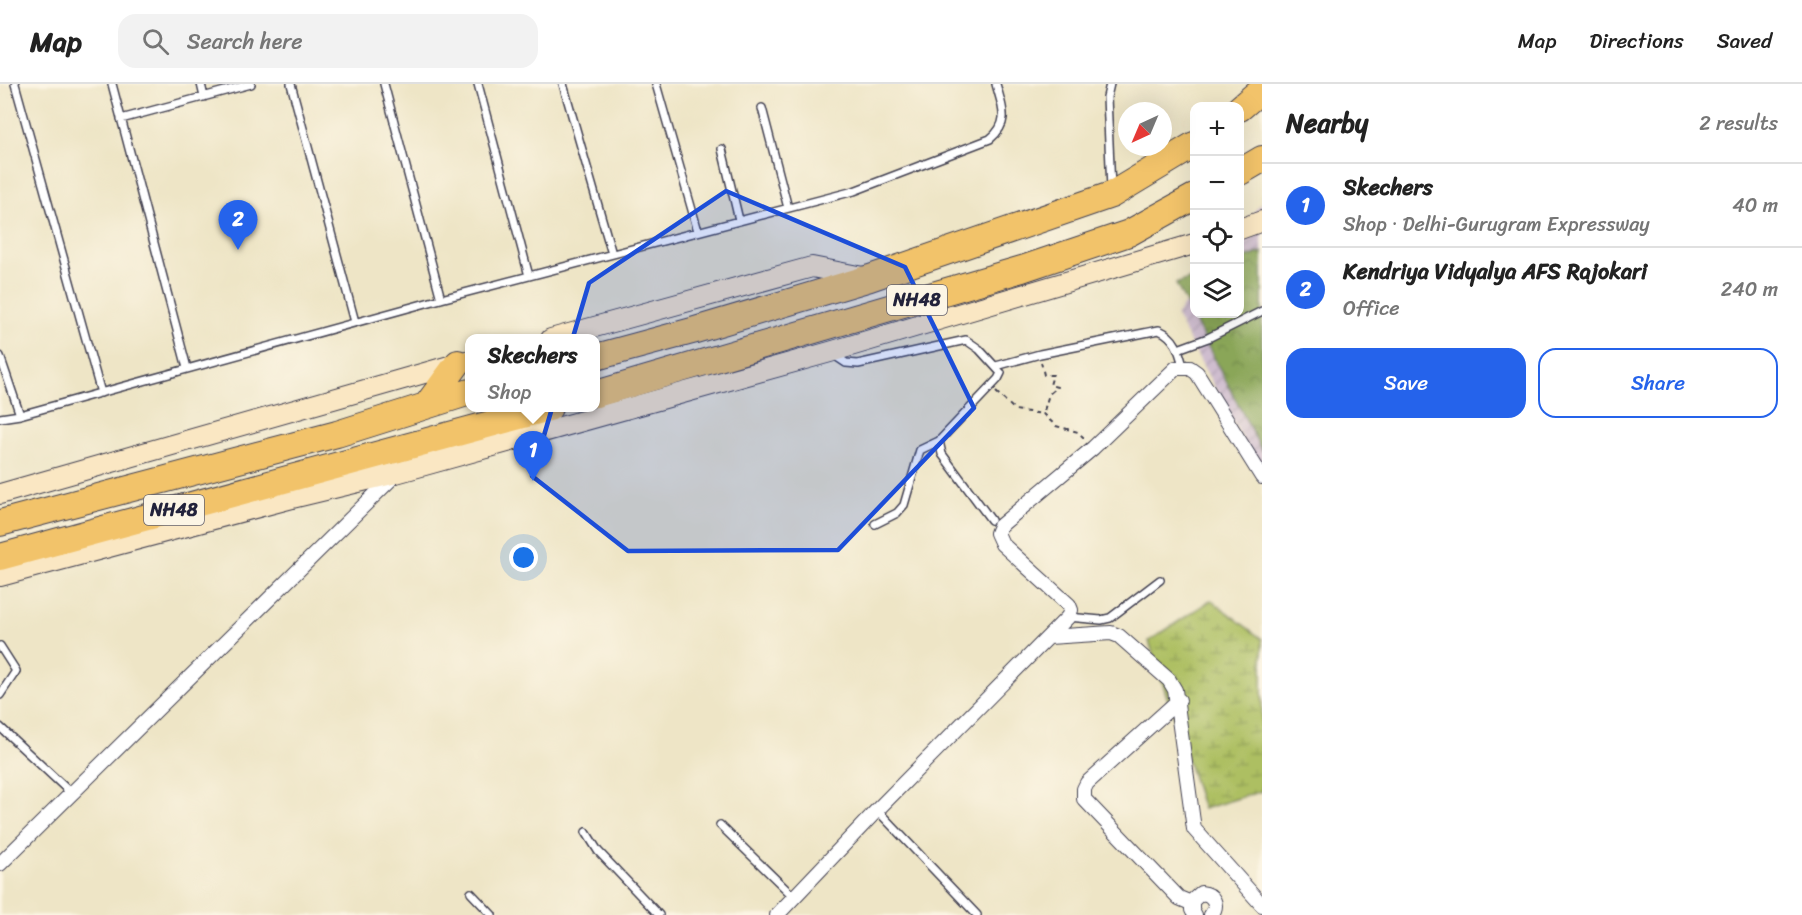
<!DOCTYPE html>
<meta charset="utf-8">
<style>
:root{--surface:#fff;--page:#f2f2f2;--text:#222;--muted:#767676;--line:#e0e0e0;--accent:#2563eb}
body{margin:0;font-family:Sriracha,sans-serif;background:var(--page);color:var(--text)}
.controls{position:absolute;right:18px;top:18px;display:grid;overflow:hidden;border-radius:12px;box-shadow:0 6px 24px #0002}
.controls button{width:54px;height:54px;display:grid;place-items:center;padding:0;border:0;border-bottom:2px solid var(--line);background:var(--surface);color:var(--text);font:30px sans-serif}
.compass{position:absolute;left:1118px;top:18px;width:54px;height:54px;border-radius:50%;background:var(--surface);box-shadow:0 6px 24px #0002;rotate:224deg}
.you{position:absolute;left:524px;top:474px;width:21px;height:21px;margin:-15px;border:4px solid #fff;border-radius:50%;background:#1a73e8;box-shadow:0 0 0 9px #1a73e833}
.badge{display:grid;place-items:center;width:39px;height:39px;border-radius:50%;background:var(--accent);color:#fff;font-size:20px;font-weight:700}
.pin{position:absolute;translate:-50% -50px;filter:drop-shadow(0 2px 3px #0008)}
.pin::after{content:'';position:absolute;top:32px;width:21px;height:18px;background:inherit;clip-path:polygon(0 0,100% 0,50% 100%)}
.popup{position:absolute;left:465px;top:250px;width:135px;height:78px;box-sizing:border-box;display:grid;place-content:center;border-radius:12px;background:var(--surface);filter:drop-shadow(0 2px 4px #0005);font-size:20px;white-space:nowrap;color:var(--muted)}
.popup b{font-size:22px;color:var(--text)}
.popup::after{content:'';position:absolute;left:50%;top:100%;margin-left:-12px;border:12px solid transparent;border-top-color:var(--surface)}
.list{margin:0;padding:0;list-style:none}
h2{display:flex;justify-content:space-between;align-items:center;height:78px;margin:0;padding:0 24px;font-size:26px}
h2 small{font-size:20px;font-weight:400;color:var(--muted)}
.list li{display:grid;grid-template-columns:39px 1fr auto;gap:18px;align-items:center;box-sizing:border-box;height:84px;padding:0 24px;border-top:2px solid var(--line)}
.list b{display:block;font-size:22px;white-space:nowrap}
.list p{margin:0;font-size:20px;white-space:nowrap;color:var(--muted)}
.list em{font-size:20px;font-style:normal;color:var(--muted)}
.actions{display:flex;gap:12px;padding:18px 24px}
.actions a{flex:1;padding:14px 0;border:2px solid var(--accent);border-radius:18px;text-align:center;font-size:21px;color:var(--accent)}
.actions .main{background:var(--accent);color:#fff}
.icon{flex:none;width:33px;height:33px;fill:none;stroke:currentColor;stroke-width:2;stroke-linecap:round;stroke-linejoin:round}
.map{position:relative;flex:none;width:1262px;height:831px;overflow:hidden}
header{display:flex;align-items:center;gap:36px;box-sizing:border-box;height:84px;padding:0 30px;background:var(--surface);border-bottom:2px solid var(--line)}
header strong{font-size:28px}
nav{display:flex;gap:33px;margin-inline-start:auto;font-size:21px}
.search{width:420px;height:54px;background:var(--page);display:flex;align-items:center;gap:15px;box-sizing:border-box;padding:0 21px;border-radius:18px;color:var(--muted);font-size:22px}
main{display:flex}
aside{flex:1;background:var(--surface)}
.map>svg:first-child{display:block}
</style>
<header>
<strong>Map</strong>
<div class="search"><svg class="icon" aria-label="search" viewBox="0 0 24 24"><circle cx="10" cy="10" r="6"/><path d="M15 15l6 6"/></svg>Search here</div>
<nav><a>Map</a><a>Directions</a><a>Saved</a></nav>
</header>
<main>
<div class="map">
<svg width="1262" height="831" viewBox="0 0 1262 831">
<defs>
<pattern id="industrial-furrows" width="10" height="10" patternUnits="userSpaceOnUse" patternTransform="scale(1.5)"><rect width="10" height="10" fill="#cfbdcf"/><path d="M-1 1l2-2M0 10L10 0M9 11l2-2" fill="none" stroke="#b1a2b3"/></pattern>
<pattern id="forest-crowns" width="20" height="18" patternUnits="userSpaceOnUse" patternTransform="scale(1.5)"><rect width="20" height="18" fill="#8aa658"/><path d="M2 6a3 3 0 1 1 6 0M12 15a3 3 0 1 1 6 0" fill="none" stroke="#70874a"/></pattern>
<pattern id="wetland-marsh" width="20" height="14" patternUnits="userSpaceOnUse" patternTransform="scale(1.5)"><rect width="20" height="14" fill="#adbf62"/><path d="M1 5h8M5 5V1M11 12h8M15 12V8" fill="none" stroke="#8c9b52"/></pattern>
</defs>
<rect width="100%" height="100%" fill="#fcf5e5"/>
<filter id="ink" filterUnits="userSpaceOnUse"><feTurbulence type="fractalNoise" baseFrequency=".0167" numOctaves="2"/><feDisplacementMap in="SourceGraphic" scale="12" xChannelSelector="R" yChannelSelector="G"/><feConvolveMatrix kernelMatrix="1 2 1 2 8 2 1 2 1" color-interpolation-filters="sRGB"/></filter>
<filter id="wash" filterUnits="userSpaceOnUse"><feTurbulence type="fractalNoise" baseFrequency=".008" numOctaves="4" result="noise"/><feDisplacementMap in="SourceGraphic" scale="24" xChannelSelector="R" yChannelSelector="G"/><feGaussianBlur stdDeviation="1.35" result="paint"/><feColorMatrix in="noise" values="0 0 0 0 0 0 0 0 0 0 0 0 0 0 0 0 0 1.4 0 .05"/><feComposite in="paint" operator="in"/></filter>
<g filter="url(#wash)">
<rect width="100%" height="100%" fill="#eee5c6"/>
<!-- industrial -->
<path fill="url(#industrial-furrows)" d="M1262,117V391L1176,232L1194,208V230H1240V147Z"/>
<!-- forest -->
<path fill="url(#forest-crowns)" stroke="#56644a" stroke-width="1.5" d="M1262,168V367L1176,200L1194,193V230H1240V176Z"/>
<!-- wetland -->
<path fill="url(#wetland-marsh)" stroke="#68704e" stroke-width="1.5" d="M1211,516L1262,555V707L1203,725L1149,557Z"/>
</g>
<g filter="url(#ink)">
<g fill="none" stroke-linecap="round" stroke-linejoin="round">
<!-- lane casing -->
<g stroke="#413f50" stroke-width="10">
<path id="lane" d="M15,0L101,309
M112,0L187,284
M201,0L204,13
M291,0L355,238
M384,0L441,215
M478,0L529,192
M563,0L612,170
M656,0L698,147
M1110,0L1107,13L1111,105
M762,24L788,124
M121,35L251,0
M722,65L739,136
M1178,265L1208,254L1262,227
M834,271L846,279L858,280L966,256L979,265L1001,289L998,295L939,357L942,370L991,436
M0,272L20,331
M996,282L1040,270L1159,246C1175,253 1179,266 1183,282
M0,334L20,331L441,215L854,107L990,55C1011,38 1002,23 996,0
M875,440L897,429L904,421L920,366L939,357
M1068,533L1101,536L1110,534L1160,496
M0,562L16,587L0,611
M0,643L72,710
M877,726L977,831
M720,741L795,814
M586,748L598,767L659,831
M471,809L492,831"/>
</g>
<!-- street casing -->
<g stroke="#413f50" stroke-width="16">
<path id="street" d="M1049,553L1111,549L1119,552L1169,596L1175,606L1194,745L1262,821
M1179,616L1087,699L1084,705V715L1179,814L1191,819
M0,780L396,390
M777,831L877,726L1068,533L1071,526L1069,521L1002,460L997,449L1000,442L1093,364L1176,284H1190L1197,289L1262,393
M1195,831L1192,826V817L1201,809C1214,810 1219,821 1211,831"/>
</g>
<!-- secondary casing -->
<g stroke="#413f50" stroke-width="22">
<path id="secondary" d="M1240,145L1262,137
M551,255L812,183L868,194
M0,410L470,276
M0,492L292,414L396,389L830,268L1194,160"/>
</g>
<!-- highway casing -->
<g stroke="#413f50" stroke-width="28">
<path id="highway" d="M1240,24L1262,5
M1240,88L1262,75
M596,273L692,247L870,194L1111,111L1194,61
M596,310L1022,185L1129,149L1194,113
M427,321L458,279
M0,439L337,350L470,308
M0,473L549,324"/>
</g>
<!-- path -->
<path stroke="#413f50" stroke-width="2" stroke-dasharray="4.5 4.5" stroke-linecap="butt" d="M1041,278L1044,291H1053L1050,301L1057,303L1049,310L1043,330
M996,308L1015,326L1043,330L1056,342L1078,348L1085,355"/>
<!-- lane -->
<use href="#lane" stroke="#fff" stroke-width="7"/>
<!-- street -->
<use href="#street" stroke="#fff" stroke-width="14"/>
<!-- secondary -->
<use href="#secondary" stroke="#fae7c3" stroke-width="20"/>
<!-- highway -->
<use href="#highway" stroke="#f2c36a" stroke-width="26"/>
</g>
</g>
<!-- marked area -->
<path fill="#1d4ed8" fill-opacity="0.2" stroke="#1d4ed8" stroke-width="4.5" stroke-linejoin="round" d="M726,107L905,183L974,324L838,466L628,467L532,392L589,199Z"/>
<g text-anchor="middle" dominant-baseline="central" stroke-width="6" stroke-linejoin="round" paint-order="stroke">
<!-- shield labels -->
<g fill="#fcf5e5" stroke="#63616e" stroke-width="1.5">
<rect x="887" y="201" width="60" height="30" rx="4.5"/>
<rect x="144" y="411" width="60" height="30" rx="4.5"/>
</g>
<g font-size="18" font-weight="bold" fill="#22223b">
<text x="917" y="216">NH48</text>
<text x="174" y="426">NH48</text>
</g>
</g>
</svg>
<div class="controls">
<button>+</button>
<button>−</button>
<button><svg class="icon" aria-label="locate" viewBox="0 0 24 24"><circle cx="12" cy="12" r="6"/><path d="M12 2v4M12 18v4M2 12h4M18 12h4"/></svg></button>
<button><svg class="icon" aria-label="layers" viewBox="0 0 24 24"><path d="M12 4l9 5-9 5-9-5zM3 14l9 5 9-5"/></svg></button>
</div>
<svg class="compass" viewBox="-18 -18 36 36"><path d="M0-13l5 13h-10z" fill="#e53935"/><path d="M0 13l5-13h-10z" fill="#767676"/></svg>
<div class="you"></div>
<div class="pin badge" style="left:533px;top:397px">1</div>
<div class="popup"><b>Skechers</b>Shop</div>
<div class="pin badge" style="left:238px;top:166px">2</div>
</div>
<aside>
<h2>Nearby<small>2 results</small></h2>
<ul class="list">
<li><span class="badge">1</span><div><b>Skechers</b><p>Shop · Delhi-Gurugram Expressway</p></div><em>40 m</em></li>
<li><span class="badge">2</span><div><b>Kendriya Vidyalya AFS Rajokari</b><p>Office</p></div><em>240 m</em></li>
</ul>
<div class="actions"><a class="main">Save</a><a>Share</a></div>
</aside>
</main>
